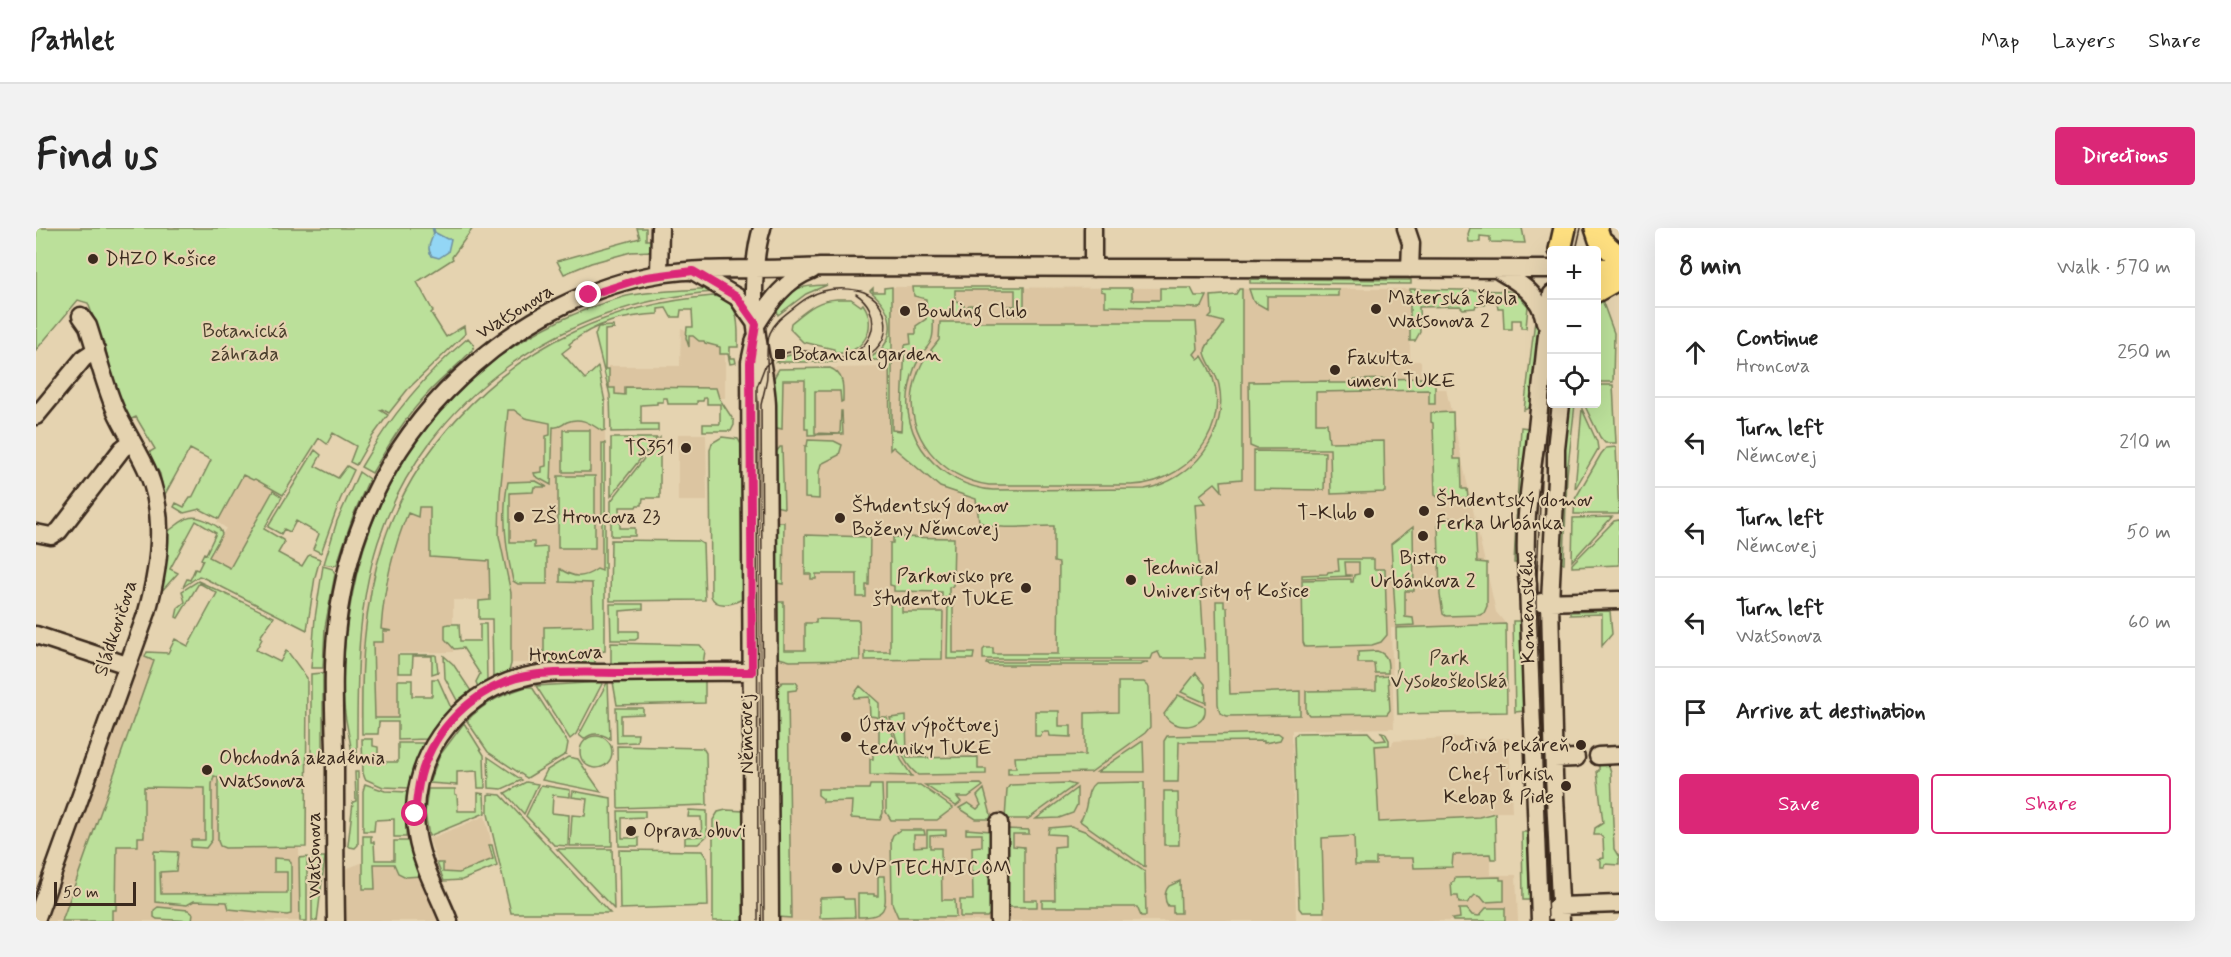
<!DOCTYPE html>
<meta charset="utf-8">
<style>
:root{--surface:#fff;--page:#f2f2f2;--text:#222;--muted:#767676;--line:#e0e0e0;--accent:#db2777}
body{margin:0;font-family:Mynerve,sans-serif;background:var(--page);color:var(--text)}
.controls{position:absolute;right:18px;top:18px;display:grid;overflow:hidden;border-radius:6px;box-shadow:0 6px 24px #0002}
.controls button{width:54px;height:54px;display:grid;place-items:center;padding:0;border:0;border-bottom:2px solid var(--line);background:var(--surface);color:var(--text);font:30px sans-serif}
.scale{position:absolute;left:18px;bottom:15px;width:82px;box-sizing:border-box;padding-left:6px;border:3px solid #3b2a1e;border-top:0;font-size:16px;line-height:21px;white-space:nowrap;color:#3b2a1e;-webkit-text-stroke:4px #e5d3b0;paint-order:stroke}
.stop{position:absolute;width:18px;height:18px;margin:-14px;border:4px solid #db2777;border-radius:50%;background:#fff}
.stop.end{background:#db2777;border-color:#fff;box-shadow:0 2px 6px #0008}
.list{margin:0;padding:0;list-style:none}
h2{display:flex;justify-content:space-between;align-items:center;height:78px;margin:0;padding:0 24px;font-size:26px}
h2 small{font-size:20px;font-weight:400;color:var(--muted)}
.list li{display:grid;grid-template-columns:39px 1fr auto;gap:18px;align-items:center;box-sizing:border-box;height:90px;padding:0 24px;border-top:2px solid var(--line)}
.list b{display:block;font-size:22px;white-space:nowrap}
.list p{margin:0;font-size:20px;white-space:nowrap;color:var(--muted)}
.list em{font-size:20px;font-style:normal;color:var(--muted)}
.actions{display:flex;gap:12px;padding:18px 24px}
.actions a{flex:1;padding:14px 0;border:2px solid var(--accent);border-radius:6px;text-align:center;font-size:21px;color:var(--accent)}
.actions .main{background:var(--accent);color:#fff}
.icon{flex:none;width:33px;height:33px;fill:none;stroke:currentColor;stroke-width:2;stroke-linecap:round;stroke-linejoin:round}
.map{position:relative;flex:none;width:1583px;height:693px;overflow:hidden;border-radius:6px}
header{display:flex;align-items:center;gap:36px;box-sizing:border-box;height:84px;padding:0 30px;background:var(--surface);border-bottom:2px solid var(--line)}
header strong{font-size:28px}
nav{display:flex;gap:33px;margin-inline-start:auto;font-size:21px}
.intro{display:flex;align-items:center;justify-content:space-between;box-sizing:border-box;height:144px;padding:0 36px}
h1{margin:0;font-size:42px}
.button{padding:15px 27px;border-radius:6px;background:var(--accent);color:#fff;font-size:21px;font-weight:700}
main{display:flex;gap:36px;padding:0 36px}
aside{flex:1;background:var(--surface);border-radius:6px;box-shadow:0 6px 24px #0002}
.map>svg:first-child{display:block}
</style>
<header>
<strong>Pathlet</strong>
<nav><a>Map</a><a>Layers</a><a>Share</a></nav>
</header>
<div class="intro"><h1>Find us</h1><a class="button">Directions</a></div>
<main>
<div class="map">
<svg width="1583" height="693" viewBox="0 0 1583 693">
<rect width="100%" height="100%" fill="#e5d3b0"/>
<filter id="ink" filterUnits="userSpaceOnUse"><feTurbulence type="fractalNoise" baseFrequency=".0167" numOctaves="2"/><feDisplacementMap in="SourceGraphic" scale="12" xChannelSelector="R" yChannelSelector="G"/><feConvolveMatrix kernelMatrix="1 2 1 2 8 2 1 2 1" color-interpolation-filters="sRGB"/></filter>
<g filter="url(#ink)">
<!-- built -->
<path fill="#dcc5a1" d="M856,59L1155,60L1156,65L1162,68L1196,67L1200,66L1203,61H1374V133H1385V161H1410L1460,384L1470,396L1355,400L1358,500L1256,502L1260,693H734L739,319L738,141L853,139L855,137Z
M645,100L689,119V170H572V138H644Z
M522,120L550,152V189L569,202V423L559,424V435H462L459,372H417V424L362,425V490H324V420L334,351L348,306L368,262L377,266Z
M642,206H670L671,273H642Z
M209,245L238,261L194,341L173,329L190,300L181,294Z
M97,421L120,429L204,422L261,464L264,693H0Z
M1426,509L1427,512L1473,510L1476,584H1454L1443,589L1415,591L1454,626L1455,647H1480L1482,693H1289L1263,522L1356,517L1357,513Z
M449,588L461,638L426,652L408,653L393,611Z
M333,632L388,633L413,693H300L299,645Z"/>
<!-- green -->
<path fill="#bbe09a" stroke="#7b855c" stroke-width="1.5" d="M0,0H437L416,29L417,31L381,54L397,83L395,85L410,109L428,98L429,106L372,161L353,185L346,181L344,182L352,187L336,209L320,237L314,234L320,218L297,205L291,216L283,210L247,267L219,251L217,252L207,247L183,291L164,281L148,285L138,279L140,275L148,279L154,270H156L175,232L154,221L128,268L124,246L112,225L119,221L100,189L91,193L82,174L70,123L52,75L42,72L0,122Z
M601,0H610V12H619L617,23L595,24L555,35L528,46L521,33L604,10Z
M1434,0H1486L1489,15L1454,14V9L1444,8V14H1433L1432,6Z
M1214,51L1375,52V56L1214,55Z
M791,57L770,66L742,87L741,81C755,58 766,58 791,57Z
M856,59V202L865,203L869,117L875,116L874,106H880V98L890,91V71L878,68L877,59H988V83L985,87H964L966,85H983V83L966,78H979V62H919V72L927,76L930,81L933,77H936L935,86L897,87C897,95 898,103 896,110C895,116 889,121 886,126C880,135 876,145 874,156C861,210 905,258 957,262L1109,261C1157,252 1193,207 1183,157C1181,146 1169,131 1169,124C1168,115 1186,104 1188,94L1173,90L1176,87L1175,68L1200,66L1203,61H1206V251L1185,253L1186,263L1179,255L1164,267L1170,275L1159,276L1169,430H1125L1122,424L1117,426L1115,431H947V422L949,420H957V426H1022L1023,335L1018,334V298C1000,297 956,304 943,293L940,271L904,259L857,219L854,222L853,122H847L846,132H830C862,116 861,84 834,63L837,60V64H848V60Z
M1065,60H1096V72H1124V60H1155L1159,68H1171L1166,79L1163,80L1069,78V64L1065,63Z
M663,61H674L679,64C530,73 389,169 342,314C320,383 321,454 321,525L316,526C314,509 309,493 308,476C305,442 309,406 315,373C342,223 440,111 587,69C608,63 641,63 663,61Z
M1213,61H1302V68H1231V81L1217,73Z
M1374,61L1472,63L1482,67L1492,78L1490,100H1485V92H1476V101H1468L1467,80H1462L1461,74H1449V77H1440L1439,80L1427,81L1424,78L1383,79L1384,104L1379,113H1374Z
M677,68C705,72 702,97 702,119H694V130H699L700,135L694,136L692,126H684V119L669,115L668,113H663L657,108H653V119L650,110L651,99H657L656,82H645L644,89H635L630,80L622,81V86C588,88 560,94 533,116L535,118L526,125L549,151L562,139L569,174V202L566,203C555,196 545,188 531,194C525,197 524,200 517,199L515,257L499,248L498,245L506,244V239L510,238V208L514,207V195L489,190L478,182H472L464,267L463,308L475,365V436L473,443L459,450L457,449L456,391H443V373L454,372L453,333L394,329V279H383L382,289L372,285C356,322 348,361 345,401L356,403H347V414H337L339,490H362V452H376V468H396V451H402L415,480L391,511L362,512V494H343L342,506H326C325,442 327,378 347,316C376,225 451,144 537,104C581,83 629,72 677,68Z
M801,71H815L825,78L827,76C843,99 827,128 798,125V121L767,114L754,101L755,95C770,83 781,72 801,71Z
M1566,72L1578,105L1577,154H1561V79Z
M1500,84L1504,103L1495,179L1488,182Z
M904,94H1160L1162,121L1158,126L1162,131L1166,128C1205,185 1161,254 1096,257H953C906,251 867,207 878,158C880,147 885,137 890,128L895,127L897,125L895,122L903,112Z
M577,98L578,101L569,102V141H573V160H579V166L589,167V159L680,160L683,170L698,193V197L695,203H667V196H684V176H671V170H668L667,173H661V176H632L631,170H627V174H621V176L605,177V196H622V203L575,204L574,167L559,107L562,99Z
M432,110L438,117L437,121C424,136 407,149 393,164C370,188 353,216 336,245L325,239C354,189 388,147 432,110Z
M761,125L799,132L800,134H740L744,130Z
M794,140C809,146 807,160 807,173L805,174L804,163H779V205L804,206L805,183H806L807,206L772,207V201H769V152H747L746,201L741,200L738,196V150L743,141Z
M1386,150L1399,152V176H1393V162L1280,164V195H1291L1293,214L1348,213L1349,264L1295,266L1294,221H1221L1214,218L1213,154L1293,153V155H1316V152Z
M1561,157H1577L1580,215H1569L1564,209L1548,176H1560Z
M1530,176H1539L1531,247L1528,335H1519Z
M1546,181L1561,214L1562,221L1539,261Z
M1417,184L1418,231H1425L1426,261H1431L1432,270L1405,271L1399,267L1397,195L1395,194V185Z
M1485,199L1492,200L1484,335H1478Z
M527,202H554V244H527Z
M686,209L702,211L707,220L708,370C698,376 680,381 675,368L674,222L676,215Z
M575,210H621L575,268Z
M624,210V270H607L606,277H601L600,279H584V300H599V308H575V273Z
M772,212L798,213L806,217L803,227L785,236L783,244V271L769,270V218H771Z
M566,215H569V423L559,424V435L508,436V399L557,398L556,355L524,354V341C538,350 547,351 561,341L566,343Z
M744,219H746L748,280L739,278L738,227Z
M1580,219L1583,286H1538L1539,271L1565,226L1570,220Z
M279,222L285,227L279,238L302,250L311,238L318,242L304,272L285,325L277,321L283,306L260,293L254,304L248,301L245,306L232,299Z
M1218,223L1289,224L1288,262L1218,261Z
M323,244L333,251L317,288L301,336L298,338L288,336L301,293Z
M522,248H559V320H522Z
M500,253L511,259H498L497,264L474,265V314H498V320L511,319V356H482L477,353C470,322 465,286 472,254Z
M237,263L246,269L228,301L247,312L248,315L242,325L266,338L272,328L274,327L284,331L279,349L271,402L166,349L163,348L147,359L151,351L154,352L159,341L162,342L167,332L165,331L168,325L170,326L180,305L160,293L134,341L142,345L124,365L129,341L131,304C148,293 152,283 173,294C179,297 184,299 186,306L173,329L194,340Z
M1576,289L1536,333L1537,290Z
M1406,290H1435L1439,294L1441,334L1451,335V378L1448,385L1444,387L1410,388L1407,386L1404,367L1402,294Z
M1583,292V337L1536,339V336L1578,293Z
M741,294H748L747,356L741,355L739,351V297Z
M1377,299L1378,363H1369V389L1377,390L1378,397L1360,398L1355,316Z
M769,307L834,309L833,357H830V369H821V346H780V351H775V346H769Z
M857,309L918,310L917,358L913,359V370H906V364L858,363V358L854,357V315H857Z
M575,312L662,313L667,316L669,372L574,373Z
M1302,331H1338V341H1349L1351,407L1345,414L1336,417L1269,419L1267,414L1266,352L1315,351V354H1317L1318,347L1323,346V334H1309L1310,347H1315V348L1266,350V347L1291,346L1292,344L1303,343Z
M287,338L297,341L299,346L289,399L287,440H275L279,390Z
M162,353L238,389L224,409L226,411L220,422L244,434L250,423L252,424L271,450L270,619L189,620L184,618L182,613V549L178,548L176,556V612L170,620L155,619V612H169V560L108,559V609H102V618H81L80,682H76V693H26L118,433L109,429L111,424L132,425L139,411L152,418L181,365L163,355L142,390L140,389L142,380L149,374L146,363Z
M858,370H866V384H907L906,431L829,432V424H854V375H858Z
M1180,373H1188V379H1191L1194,466L1264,463V487L1191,488L1184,485L1182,476Z
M740,374H748V422H769V395H780V391L823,392L824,432L754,433L743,430L739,423Z
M574,376H607V381L584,383V403H602V410L599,412H575Z
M912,377H917V425H938L937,431H911Z
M1574,383L1576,406L1566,418V386L1534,387V384Z
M1477,393H1485L1488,483L1479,484Z
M412,396H423L424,413H444V396H450L451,453L442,459L440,454L444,446L427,420L418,421L409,411V397Z
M1470,396L1471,484L1362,486L1360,400Z
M575,415L664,417L669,423L667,436L575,439Z
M1341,423C1353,427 1352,434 1352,445H1339L1338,435H1322V424Z
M362,427H400L402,444L396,446V428H377L376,445H362Z
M408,428L417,436L435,463L422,474L409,450Z
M951,434H1112L1104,437H954L950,436Z
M287,445V526L275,531V446Z
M1160,445L1169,456L1170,475L1145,464Z
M1352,448L1354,482L1351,486L1273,487L1270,483V463L1340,462V449Z
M572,453L574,511C565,505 556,504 548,511L543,507Z
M669,453V475L581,477L577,454Z
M567,454L540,506L534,511L500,458Z
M746,454H760L762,457L760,462L752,463L755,690L742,689L740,463Z
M1082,454H1108L1113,459L1114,499L1109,505L1055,544L972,546V540H980L979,529L1049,527V485L1082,484Z
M824,458L843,475V489H851L865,532L876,548L834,547V531H837V520L843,519V501H837L840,498L841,489L834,488L833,469L818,470V466Z
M490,459H496L532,515L530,526L491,550L452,524L431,493C447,475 468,466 490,459Z
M1142,467L1169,479C1172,502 1136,504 1128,486Z
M580,480H607V486L585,487V506H602L601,514L581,515Z
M999,483H1023V498H1035V509L1014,508L1013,504H1006L1005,508H999Z
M870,488L871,530L942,529V541H950V546L882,547C864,533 861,511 854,490Z
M428,495L448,527L449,560H442L441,543L421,544V557L393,555L404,527Z
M1332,504L1340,513L1350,512L1345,504L1349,505L1353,512V517L1339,518L1343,594L1443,589L1459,585L1460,631H1455L1454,626L1417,627L1416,639L1378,640L1377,630H1340V637H1319L1318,608L1286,610L1288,684H1266L1263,680L1258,508L1262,505Z
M1242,505L1246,508L1244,512L1228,515V513L1143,514L1142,554H1128V513L1131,508Z
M544 524a16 16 0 1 1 32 0a16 16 0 1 1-32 0Z
M326,511H337V518L342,519V534H362V515H387L373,560L347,559L329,551L327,545Z
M1107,513L1108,544H1061Z
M581,518L667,520L670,525L671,577L582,580Z
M452,529L486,552L466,561L453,560Z
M532,529L542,531L565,564L506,552L511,542Z
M1571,532L1575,544L1578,621L1583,629V637L1569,636L1568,639H1565V633L1562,631L1568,630L1567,610L1564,607H1558L1559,600L1567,595L1561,543H1563V534Z
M319,544H322V617L319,620L314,619L312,617L317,574L320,573Z
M490,554L502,556L488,586L469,565Z
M1108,554L1109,639L1044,593C1054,580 1048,563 1059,555Z
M1031,555L1039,557L992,591H969L971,561L974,557Z
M329,556L349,563L372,564L370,609H358V591L339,592L338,603H327V563Z
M945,556L947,558L932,569H921L925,574L920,578L889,557Z
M505,557L534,562V569L517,567L516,585L533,587L532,618L518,617L490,588Z
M834,557H846L847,585L844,592L815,590L816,573L787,574V571L782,567V561H833Z
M850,557H884L917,580L901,592H855L850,584Z
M1041,560V577L1037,585L1023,590L1000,591Z
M392,561H419V566L421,567L422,583H442V565L448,566L449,585L393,608L389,585Z
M948,561L955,587L954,591H940L923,580L932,575L941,581L945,577L941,568Z
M537,563L575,570L576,618H534L536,587L549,588L551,571L536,569Z
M1128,563H1136L1137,565H1142L1143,617H1128Z
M454,566L465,567L574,685H475L452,586V567Z
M653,582L671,583V608L662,616H649V609L666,608L665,589H652Z
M690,582L708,583V693H677V592L682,584Z
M582,583H609V589L586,590V610H603V618H583Z
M1035,598L1051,604L1109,644L1110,688H1105L1101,679H1006V672H1019L1018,619L1029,618V607L1012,606L1013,600Z
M930,601L955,603V685L951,689H924V672H937L936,619L946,618V606H930Z
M969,601L993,602V606H977V618L988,619V672H1001V679H967Z
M864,602H888L889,607H878V619L891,618V602H910V607L894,608V620H905L906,672H919L920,689H862L856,675L855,612L857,607Z
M1486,604H1494L1496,672H1487Z
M327,608H335V614H338L339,632H358V613H373L385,648L370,649L362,645L358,636H338L339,661H327Z
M453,617H456L461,638L426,652L408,653L401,635H407V644L423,645L457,631Z
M521,621H576L578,681Z
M583,622L666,623L671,630L672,678L584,681Z
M118,623L142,624L140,643L124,644L125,666L251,665V644H238V630L253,631L255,635V686L251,687L193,681L191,674L158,673L151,677L119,674V631H118Z
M271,629V693H264L263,630Z
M276,629H289L281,693H276Z
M842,648H848C849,676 856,689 822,689V666H838V668H842Z
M1464,649V652H1468V673L1449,674L1445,669L1439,667L1431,675H1423L1422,668H1416L1415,655L1418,654L1419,650Z
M1144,653L1145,685H1137V678H1132C1128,672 1128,664 1133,658Z
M807,669L808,671H818L819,689L784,690V670Z
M122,679L152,682L157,686L156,693L121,691L118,689V682Z
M1450,680H1469V693H1417L1416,691L1424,690L1423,681H1431L1436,687L1443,688Z"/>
<!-- water -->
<path fill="#93d6f5" stroke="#70919f" stroke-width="1.5" d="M398,4L411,11H415L412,24L403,30L396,28C389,19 396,13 398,4Z"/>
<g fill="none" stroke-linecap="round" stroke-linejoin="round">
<!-- stream -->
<path stroke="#70919f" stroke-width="3" d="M397,0L398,4"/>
<!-- minor casing -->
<g stroke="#3b2a1e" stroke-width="21">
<path id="minor" d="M726,0C717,29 716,77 721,107C724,130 730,153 731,177L734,693
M1370,0L1375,15L1374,41
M1057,40V0
M1462,42C1484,55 1505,67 1509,94
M657,43L701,69L720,96
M623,46L624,0
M720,97C735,73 749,52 776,42
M0,188L48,130L60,122
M0,305L15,308L23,303L86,221L96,213
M1505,374L1583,372
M0,407L91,437
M1562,528L1583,527
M1518,531L1540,530
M963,595V693
M1514,683L1523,678L1583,676
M0,692L111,384C123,341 130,290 113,247C104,224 89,204 79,181C68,155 61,125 52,98L45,88
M300,693C299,636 299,580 299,523C298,481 296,438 301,397C313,294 360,204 438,137C490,91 555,57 623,46C676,38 731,43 784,39L1516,41
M413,693C402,665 386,638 381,608C368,537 419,465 488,449C515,442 546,445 574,445C625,444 675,443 725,444
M717,693L714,134L719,111
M1504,693L1492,356C1486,310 1493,263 1499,218C1505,167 1509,116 1516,66
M1525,693L1518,547L1514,374L1520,250V221L1525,176"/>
</g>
<!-- major casing -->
<g stroke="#3b2a1e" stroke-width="26">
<path id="major" d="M1560,0L1564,12L1583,29
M1524,22L1529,0
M1560,41L1583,42
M1560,63L1583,50"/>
</g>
<!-- minor -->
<use href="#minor" stroke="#e5d3b0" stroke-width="16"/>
<!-- major -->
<use href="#major" stroke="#fedf80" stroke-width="21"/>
<!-- tram -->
<path stroke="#3b2a1e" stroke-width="1.5" d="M1540,22L1545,0
M814,127C841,115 845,82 820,66
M722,693L721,159L729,138C767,99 810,151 840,121C857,104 851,74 828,64C816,60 799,60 787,63C775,66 765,74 756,81C747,88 739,94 734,105C729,118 732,132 731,146C731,156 727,167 725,177L728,693
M1512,693L1500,374L1505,250L1516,143"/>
</g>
</g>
<g fill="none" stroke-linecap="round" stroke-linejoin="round" filter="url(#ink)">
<!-- route -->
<path stroke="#db2777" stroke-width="8" d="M379,586C381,566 383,546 392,528C410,488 451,453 496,447C528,443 560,445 592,445C633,444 675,443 716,444L714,134L720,96L701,69L657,43L610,49L553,67"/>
</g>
<!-- markers -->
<g fill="#3b2a1e" stroke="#e5d3b0" stroke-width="2">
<circle cx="57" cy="31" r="6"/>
<circle cx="1340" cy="81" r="6"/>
<circle cx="869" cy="83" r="6"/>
<rect x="738" y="120" width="12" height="12" rx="3"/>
<circle cx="1299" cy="142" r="6"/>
<circle cx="650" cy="220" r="6"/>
<circle cx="1388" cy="283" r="6"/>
<circle cx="1333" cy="285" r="6"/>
<circle cx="483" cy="289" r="6"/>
<circle cx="804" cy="290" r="6"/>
<circle cx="1387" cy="308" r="6"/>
<circle cx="1095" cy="352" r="6"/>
<circle cx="990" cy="360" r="6"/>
<circle cx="810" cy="509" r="6"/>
<circle cx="1545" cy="517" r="6"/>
<circle cx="171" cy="542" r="6"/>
<circle cx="1530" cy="558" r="6"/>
<circle cx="595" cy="603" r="6"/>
<circle cx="801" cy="640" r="6"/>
</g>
<g text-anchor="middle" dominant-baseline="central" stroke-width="4.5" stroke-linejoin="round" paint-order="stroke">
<!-- poi labels -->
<g font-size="20" fill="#3b2a1e" stroke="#e5d3b0" text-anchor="start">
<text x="69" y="31">DHZO Košice</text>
<text x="1352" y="70">Materská škola<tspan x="1352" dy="23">Watsonova 2</tspan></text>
<text x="881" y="83">Bowling Club</text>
<text x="756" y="126">Botanical garden</text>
<text x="1311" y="130">Fakulta<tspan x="1311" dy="23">umení TUKE</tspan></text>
<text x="638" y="220" text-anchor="end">TS351</text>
<text x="1400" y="272">Študentský domov<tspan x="1400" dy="23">Ferka Urbánka</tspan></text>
<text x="816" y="278">Študentský domov<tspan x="816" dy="23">Boženy Němcovej</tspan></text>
<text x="1321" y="285" text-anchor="end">T-Klub</text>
<text x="495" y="289">ZŠ Hroncova 23</text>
<text x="1387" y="330" text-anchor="middle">Bistro<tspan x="1387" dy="23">Urbánkova 2</tspan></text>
<text x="1107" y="340">Technical<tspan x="1107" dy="23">University of Košice</tspan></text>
<text x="978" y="348" text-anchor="end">Parkovisko pre<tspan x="978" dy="23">študentov TUKE</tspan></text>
<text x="822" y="497">Ústav výpočtovej<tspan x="822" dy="23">techniky TUKE</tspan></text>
<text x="1533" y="517" text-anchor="end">Poctivá pekáreň</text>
<text x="183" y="530">Obchodná akadémia<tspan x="183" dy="23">Watsonova</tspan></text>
<text x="1518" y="546" text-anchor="end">Chef Turkish<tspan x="1518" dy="23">Kebap &amp; Pide</tspan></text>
<text x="607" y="603">Oprava obuvi</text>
<text x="813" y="640">UVP TECHNICOM</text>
</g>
<!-- street labels -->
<g font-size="20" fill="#3b2a1e" stroke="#e5d3b0">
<text transform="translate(479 84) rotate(-32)">Watsonova</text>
<text transform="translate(1492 379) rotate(-91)">Komenského</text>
<text transform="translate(80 400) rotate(-72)">Sládkovičova</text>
<text transform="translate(530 426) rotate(-3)">Hroncova</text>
<text transform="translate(711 506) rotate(-91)">Němcovej</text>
<text transform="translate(278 627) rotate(-90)">Watsonova</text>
</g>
<!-- park labels -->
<g font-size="20" fill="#483c2a" stroke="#e5d3b0">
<text x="209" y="103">Botanická<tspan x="209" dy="23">záhrada</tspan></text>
<text x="1413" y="430">Park<tspan x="1413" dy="23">Vysokoškolská</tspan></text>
</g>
</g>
</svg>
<div class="controls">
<button>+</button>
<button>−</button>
<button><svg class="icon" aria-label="locate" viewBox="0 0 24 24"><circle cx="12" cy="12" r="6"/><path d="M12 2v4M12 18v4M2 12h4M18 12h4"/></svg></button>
</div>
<div class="scale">50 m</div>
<div class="stop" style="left:379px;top:586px"></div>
<div class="stop end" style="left:553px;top:67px"></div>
</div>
<aside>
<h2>8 min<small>Walk · 570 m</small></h2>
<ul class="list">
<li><svg class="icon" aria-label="ahead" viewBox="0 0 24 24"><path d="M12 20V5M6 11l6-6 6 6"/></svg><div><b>Continue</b><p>Hroncova</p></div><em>250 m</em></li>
<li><svg class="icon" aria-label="left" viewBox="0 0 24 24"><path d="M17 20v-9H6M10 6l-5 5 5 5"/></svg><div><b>Turn left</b><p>Němcovej</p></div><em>210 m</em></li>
<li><svg class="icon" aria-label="left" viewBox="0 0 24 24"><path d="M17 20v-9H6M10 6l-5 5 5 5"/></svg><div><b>Turn left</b><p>Němcovej</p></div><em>50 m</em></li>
<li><svg class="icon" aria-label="left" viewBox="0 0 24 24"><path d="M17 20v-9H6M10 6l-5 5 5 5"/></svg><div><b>Turn left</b><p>Watsonova</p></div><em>60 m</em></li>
<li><svg class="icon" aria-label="arrive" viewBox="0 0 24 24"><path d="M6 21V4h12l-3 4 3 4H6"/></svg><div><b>Arrive at destination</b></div></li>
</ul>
<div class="actions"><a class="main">Save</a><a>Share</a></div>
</aside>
</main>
